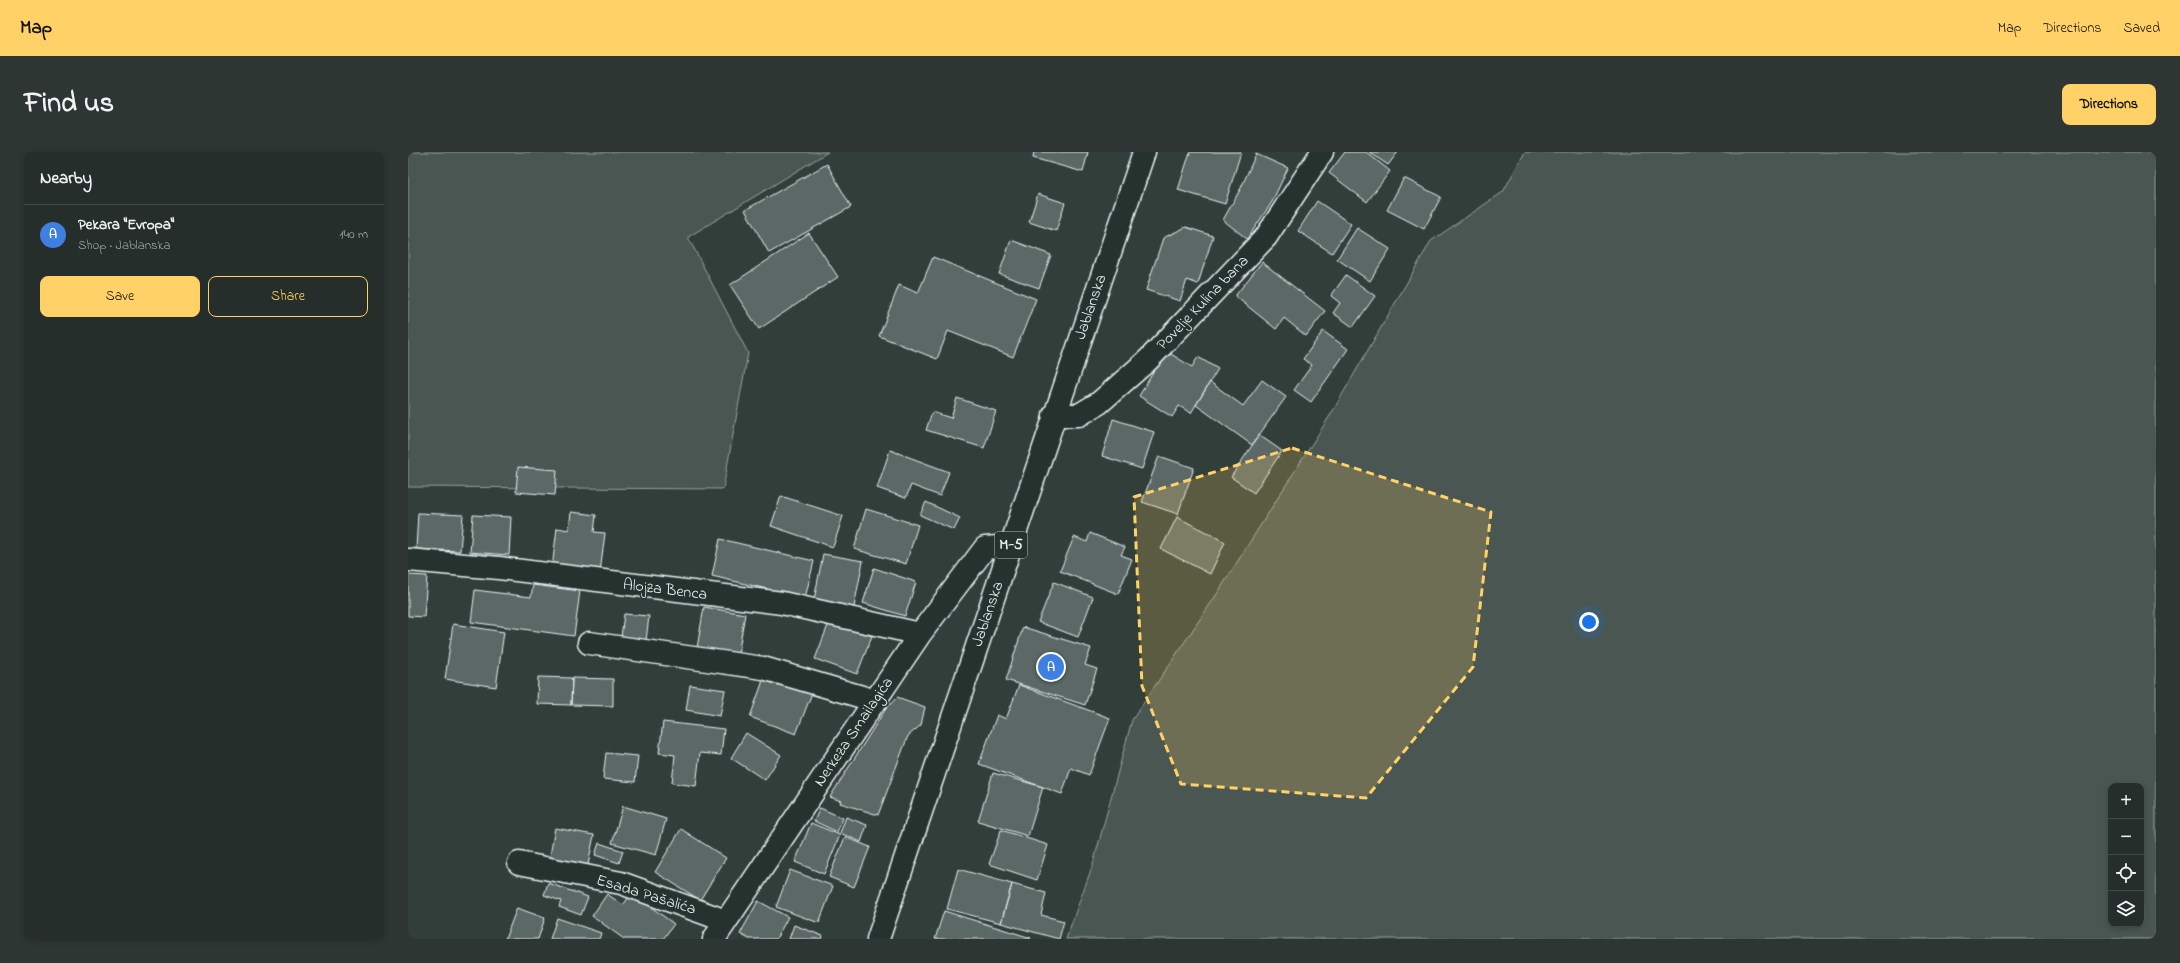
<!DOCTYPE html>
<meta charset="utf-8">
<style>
:root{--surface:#262e2b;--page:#2e3633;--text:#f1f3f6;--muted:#a4a8a9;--line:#424a47;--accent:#ffd166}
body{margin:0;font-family:"Indie Flower",sans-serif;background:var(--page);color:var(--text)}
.controls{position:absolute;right:12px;bottom:12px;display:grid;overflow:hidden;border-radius:8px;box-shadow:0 2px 6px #0003}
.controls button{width:36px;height:36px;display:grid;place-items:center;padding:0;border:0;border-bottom:1px solid var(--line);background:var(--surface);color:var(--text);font:20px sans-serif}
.you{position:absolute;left:1181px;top:470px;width:14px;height:14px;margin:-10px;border:3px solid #fff;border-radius:50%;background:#1a73e8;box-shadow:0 0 0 6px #1a73e833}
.badge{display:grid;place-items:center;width:26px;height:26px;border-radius:50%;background:var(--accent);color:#fff;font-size:13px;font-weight:700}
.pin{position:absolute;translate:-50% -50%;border:2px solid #fff;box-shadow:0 1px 4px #0006}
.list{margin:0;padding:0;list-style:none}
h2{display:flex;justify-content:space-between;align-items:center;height:52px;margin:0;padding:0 16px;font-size:17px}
h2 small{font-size:13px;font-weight:400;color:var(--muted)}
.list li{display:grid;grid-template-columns:26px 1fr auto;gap:12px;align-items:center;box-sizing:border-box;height:60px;padding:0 16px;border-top:1px solid var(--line)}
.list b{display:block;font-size:15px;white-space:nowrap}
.list p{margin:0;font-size:13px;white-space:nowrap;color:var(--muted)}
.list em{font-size:13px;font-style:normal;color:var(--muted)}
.actions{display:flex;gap:8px;padding:12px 16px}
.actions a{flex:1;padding:9px 0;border:1px solid var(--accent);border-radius:8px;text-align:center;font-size:14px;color:var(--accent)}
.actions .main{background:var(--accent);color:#111}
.icon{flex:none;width:22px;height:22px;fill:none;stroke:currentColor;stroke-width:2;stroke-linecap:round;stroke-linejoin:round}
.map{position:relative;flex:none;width:1748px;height:787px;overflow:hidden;border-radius:8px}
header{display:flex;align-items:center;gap:24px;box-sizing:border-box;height:56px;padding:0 20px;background:var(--accent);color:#111}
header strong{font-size:19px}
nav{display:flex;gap:22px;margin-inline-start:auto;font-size:14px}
.intro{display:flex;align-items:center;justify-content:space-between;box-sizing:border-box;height:96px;padding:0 24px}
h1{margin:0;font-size:28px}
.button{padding:10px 18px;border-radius:8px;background:var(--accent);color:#111;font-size:14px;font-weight:700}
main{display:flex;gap:24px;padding:0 24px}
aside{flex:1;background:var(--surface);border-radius:8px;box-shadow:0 2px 6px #0003}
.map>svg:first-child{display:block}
</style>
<header>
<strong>Map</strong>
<nav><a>Map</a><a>Directions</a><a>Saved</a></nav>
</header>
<div class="intro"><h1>Find us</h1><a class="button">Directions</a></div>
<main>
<aside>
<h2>Nearby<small></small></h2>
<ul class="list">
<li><span class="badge" style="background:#3f7fe0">A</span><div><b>Pekara &quot;Evropa&quot;</b><p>Shop · Jablanska</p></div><em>140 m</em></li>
</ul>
<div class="actions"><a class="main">Save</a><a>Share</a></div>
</aside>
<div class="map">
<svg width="1748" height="787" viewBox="0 0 1748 787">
<rect width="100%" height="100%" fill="#323e39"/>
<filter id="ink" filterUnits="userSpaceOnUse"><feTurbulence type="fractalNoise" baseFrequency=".025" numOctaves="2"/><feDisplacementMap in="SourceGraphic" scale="8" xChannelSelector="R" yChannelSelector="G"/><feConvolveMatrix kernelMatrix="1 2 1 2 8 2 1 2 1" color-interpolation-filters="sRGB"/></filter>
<g filter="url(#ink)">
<!-- green -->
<path fill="#495651" stroke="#98a4a4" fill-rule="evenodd" d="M0,0H420L280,85L340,201L315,337L0,335Z
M1117,0H1748V787H658L685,712L724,568L809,442L923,262L1023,89L1095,40ZM1703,634H1733V772H1703Z"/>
<!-- building -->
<path fill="#5c6865" stroke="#e8f1f8" d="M626,0H680L675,20L625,6Z
M782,0H833L817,52L770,38Z
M937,0H958L982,19L959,50L921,21Z
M961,0H990L980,13Z
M848,2L880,16L864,50L839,87L815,68L833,36Z
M419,12L443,55L361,101L337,58Z
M996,26L1033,45L1016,77L979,58Z
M630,42L657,51L648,79L621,70Z
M909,49L943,72L924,101L890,79Z
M778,75L805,84L790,132L779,128L772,149L738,138L755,86Z
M949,76L982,97L962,129L929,107Z
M401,81L430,125L351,177L322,133Z
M603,88L643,103L631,136L591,122Z
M525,105L628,147L605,205L540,179L529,207L471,184L491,133L510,141Z
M854,110L917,159L898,184L876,166L868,177L827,144Z
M938,123L967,144L945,175L925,161L932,151L923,144Z
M915,179L940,197L903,250L886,238L904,213L895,207Z
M758,199L784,215L790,205L810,217L783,261L771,254L764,265L731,244Z
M854,228L878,245L844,293L788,253L802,230L835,254Z
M549,246L588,259L576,296L518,278L524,260L543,266Z
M705,267L746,280L734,317L694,304Z
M851,283L874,299L846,341L823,325Z
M482,298L541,320L532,344L503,333L498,346L469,336Z
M751,304L786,316L770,362L734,350Z
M110,315L149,318L147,343L108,340Z
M373,344L435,364L425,395L363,374Z
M518,350L552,366L546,378L512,363Z
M458,357L510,373L498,412L446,397Z
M163,360L188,363L186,380L197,381L192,421L144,416L149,376L161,378Z
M10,361L55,363L52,399L8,397Z
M65,363L103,365L101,403L62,400Z
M769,365L817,390L802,422L753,397Z
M682,381L717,395L713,403L724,407L710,442L652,419L666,385L679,390Z
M312,387L406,409L397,446L304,424Z
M415,402L455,409L446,455L406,448Z
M466,416L508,430L497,464L455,451Z
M0,423L19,424L16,465L0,464Z
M646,430L685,445L670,485L630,470Z
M125,433L172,439L166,484L63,470L67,438L123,445Z
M296,455L337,462L330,503L289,496Z
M216,462L241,464L238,489L213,485Z
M422,468L464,484L449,522L407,507Z
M45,472L96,480L88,535L37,527Z
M615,475L683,496L677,513L689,517L677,553L598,528Z
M357,523L404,541L388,582L342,565Z
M130,525L164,526L163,553L129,552Z
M164,526L205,527V554L163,553Z
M282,533L317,538L312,564L278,558Z
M611,533L702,566L681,623L663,616L654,642L571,612L589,563L598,567Z
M489,545L517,555L513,573L500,584L470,663L432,651L433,649L422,645L477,558Z
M255,570L316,577L313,603L292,601L288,634L264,631L267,603L251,601Z
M338,581L373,603L357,628L323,606Z
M198,601L230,604L227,630L195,627Z
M585,621L635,635L620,684L570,669Z
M215,654L258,667L248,703L204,691Z
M412,656L435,666L429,680L406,669Z
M438,665L459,673L453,690L432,681Z
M403,671L432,683L416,722L387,710Z
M147,676L186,683L178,723L140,715Z
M273,677L318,706L292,748L247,720Z
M593,678L640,693L629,728L581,712Z
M437,685L462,695L446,735L421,725Z
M191,691L215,699L211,711L187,703Z
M550,717L604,732L593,771L539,757Z
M382,718L425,734L411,771L368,755Z
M140,731L180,745L173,763L151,755L153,749L136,743Z
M604,732L638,741L633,763L656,769L651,787L593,771Z
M224,741L266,772L255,787H216L184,764L199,742L215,753Z
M350,749L380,765L368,787H341L332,782Z
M109,756L137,766L130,787H97Z
M536,759L623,786L622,787H527Z
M149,766L193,781L191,787H142Z
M386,773L415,784L414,787H381Z"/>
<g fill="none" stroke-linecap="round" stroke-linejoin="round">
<!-- minor casing -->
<g stroke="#e8f1f8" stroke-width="25">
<path id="minor" d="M646,263H671L691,251L740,208L858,85L914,0
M0,408L91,416L374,451L512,482
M181,491L355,516L468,549
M111,711L213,731L318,769
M306,787L512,482L577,396L602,394"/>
</g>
<!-- major casing -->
<g stroke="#e8f1f8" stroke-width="25">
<path id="major" d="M470,787L736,0"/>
</g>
<!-- minor -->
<use href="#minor" stroke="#26332d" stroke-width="22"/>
<!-- major -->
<use href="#major" stroke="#26332d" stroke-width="22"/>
</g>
</g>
<!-- marked area -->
<path fill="#ffd166" fill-opacity="0.2" stroke="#ffd166" stroke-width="3" stroke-dasharray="8 5" stroke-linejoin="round" d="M884,296L1083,360L1065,515L958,646L773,632L734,534L726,345Z"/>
<g text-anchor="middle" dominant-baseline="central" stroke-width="3" stroke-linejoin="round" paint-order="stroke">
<!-- shield labels -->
<rect fill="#26332d" stroke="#aeb8bb" stroke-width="1" x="587" y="380" width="32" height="26" rx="3"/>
<g font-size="15" font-weight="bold" fill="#e8f1f8">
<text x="603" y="393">M-5</text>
</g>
<!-- street labels -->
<g font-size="16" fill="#e8f1f8" stroke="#26332d">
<text transform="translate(795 151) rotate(-46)">Povelje Kulina bana</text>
<text transform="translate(683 155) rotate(-71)">Jablanska</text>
<text transform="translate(257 438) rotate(7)">Alojza Benca</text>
<text transform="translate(580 462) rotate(-71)">Jablanska</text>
<text transform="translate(446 580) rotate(-56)">Nerkeza Smailagića</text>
<text transform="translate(238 743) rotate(17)">Esada Pašalića</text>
</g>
</g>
</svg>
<div class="controls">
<button>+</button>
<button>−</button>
<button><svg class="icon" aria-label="locate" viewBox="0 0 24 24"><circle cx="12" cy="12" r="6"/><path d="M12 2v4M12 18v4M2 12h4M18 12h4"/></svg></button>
<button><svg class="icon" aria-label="layers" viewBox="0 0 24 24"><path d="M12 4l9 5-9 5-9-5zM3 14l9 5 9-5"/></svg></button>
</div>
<div class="you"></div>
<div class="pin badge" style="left:643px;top:515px;background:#3f7fe0">A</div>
</div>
</main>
